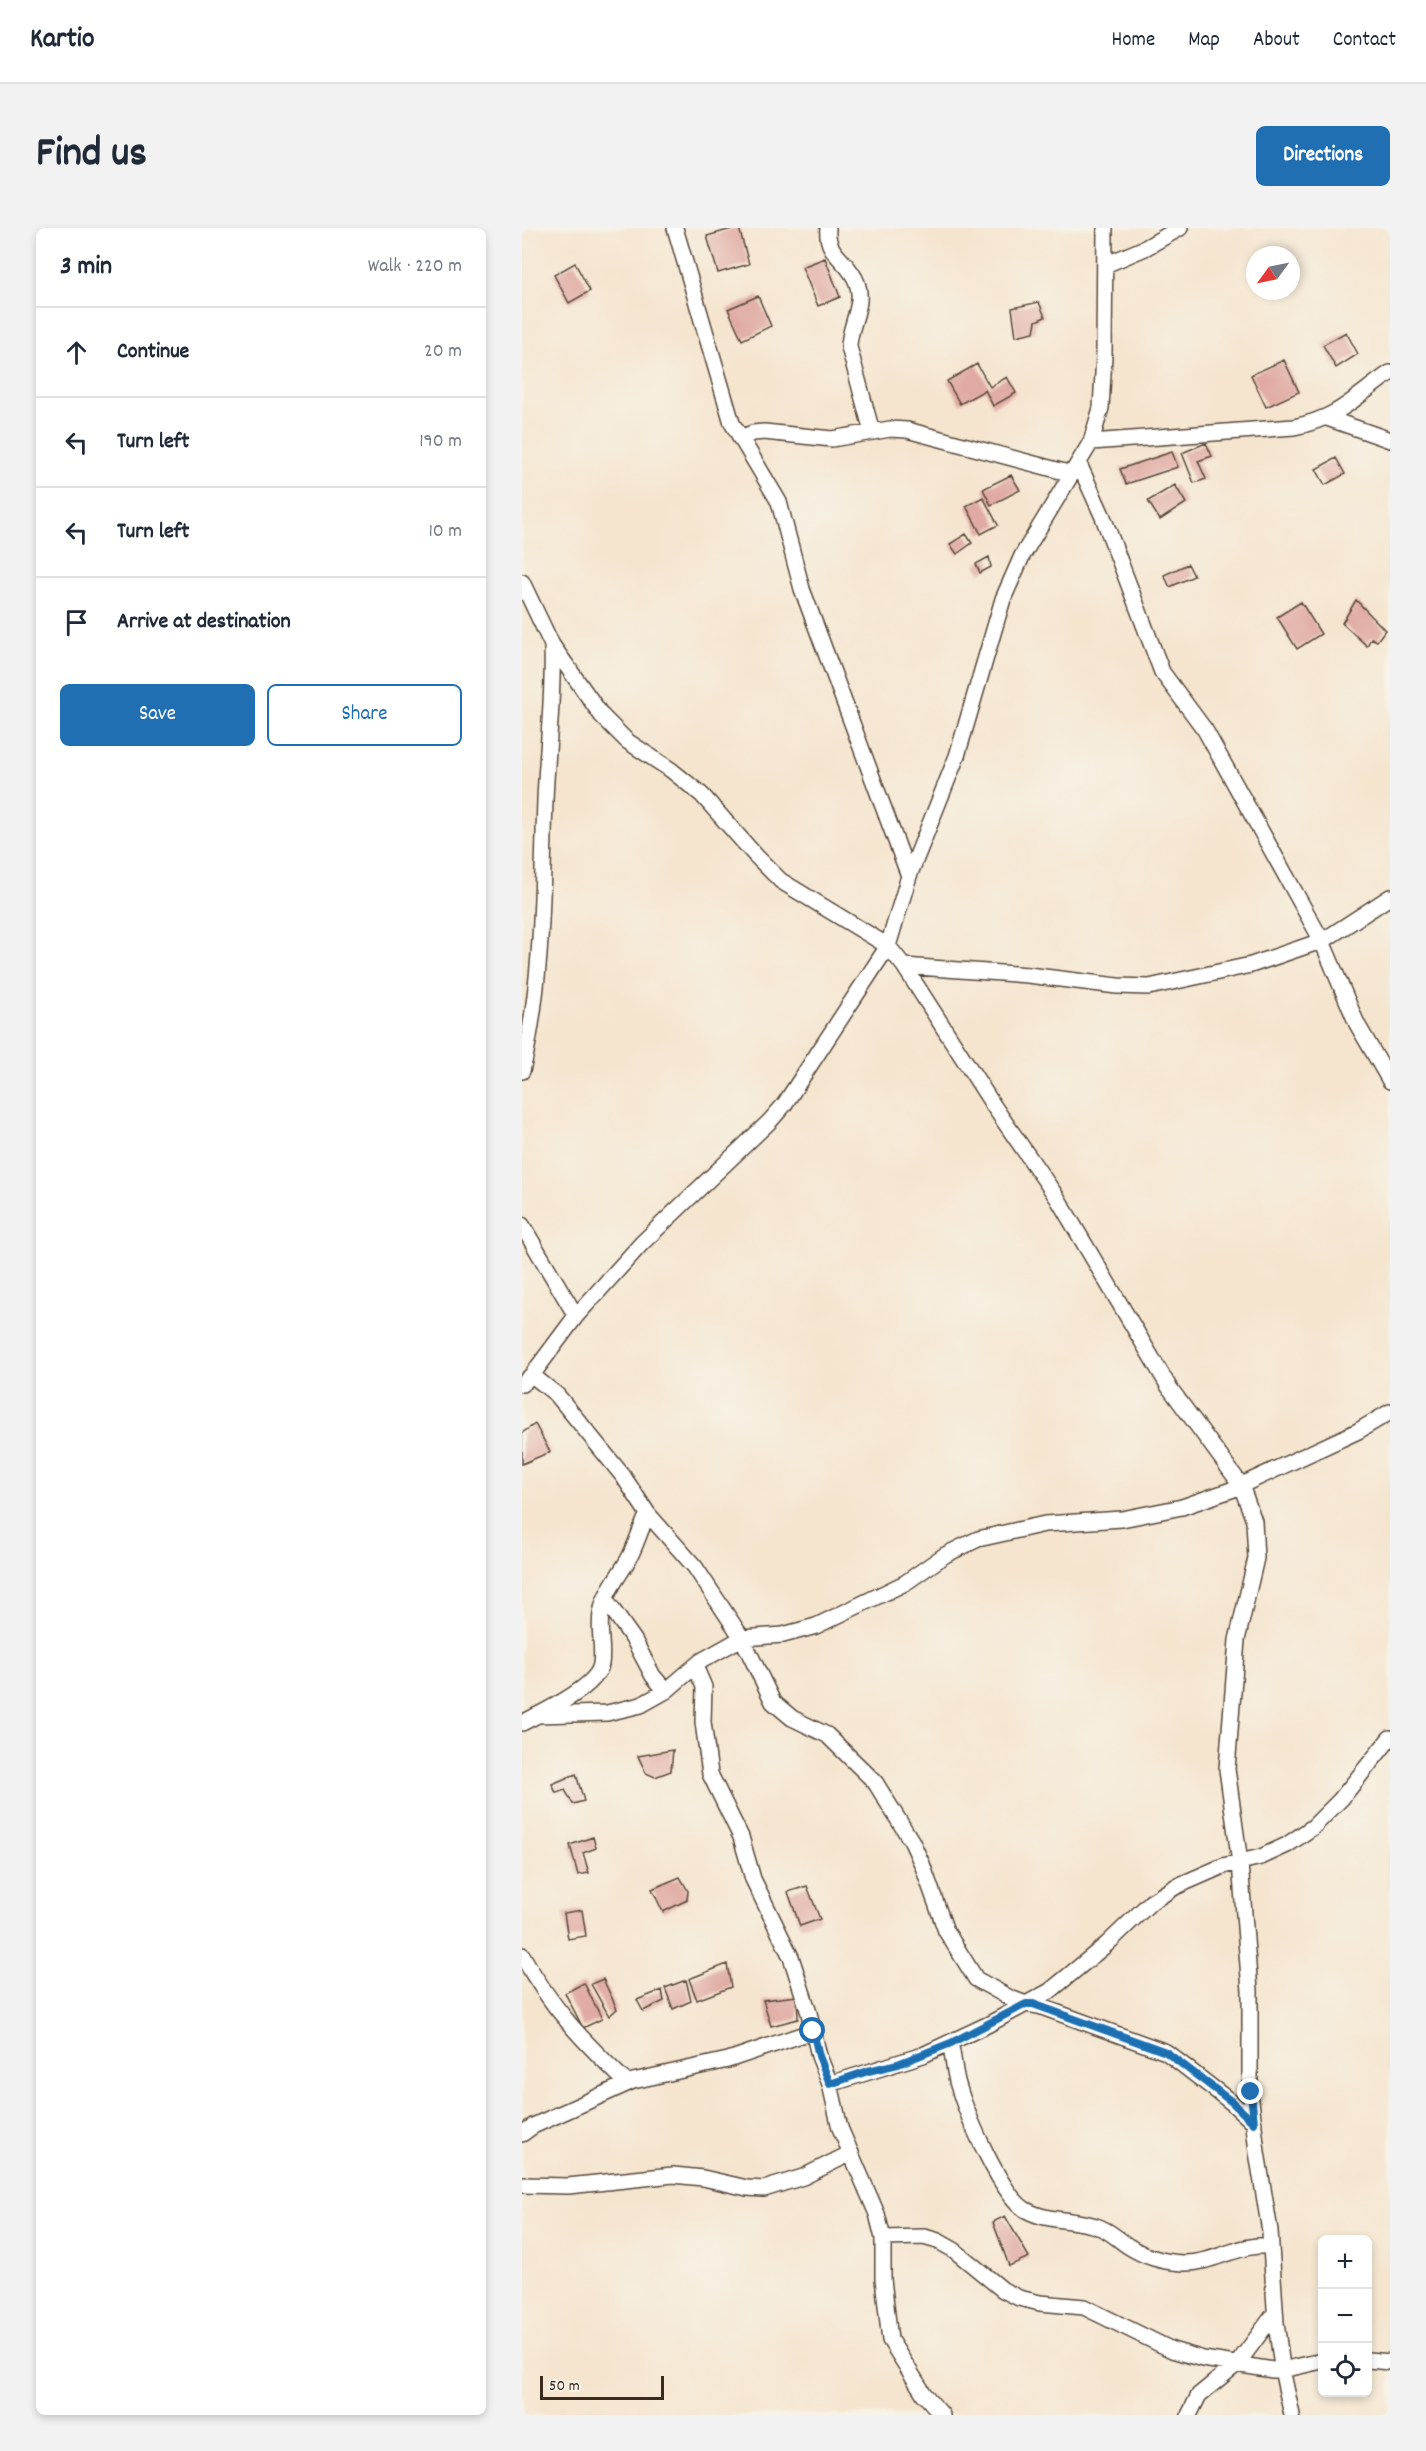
<!DOCTYPE html>
<meta charset="utf-8">
<style>
:root{--surface:#fff;--page:#f2f2f3;--text:#1f2937;--muted:#747a83;--line:#e0e1e3;--accent:#1f6fb2}
body{margin:0;font-family:Dekko,sans-serif;background:var(--page);color:var(--text)}
.controls{position:absolute;right:18px;bottom:18px;display:grid;overflow:hidden;border-radius:9px;box-shadow:0 3px 9px #0003}
.controls button{width:54px;height:54px;display:grid;place-items:center;padding:0;border:0;border-bottom:2px solid var(--line);background:var(--surface);color:var(--text);font:30px sans-serif}
.compass{position:absolute;left:724px;top:18px;width:54px;height:54px;border-radius:50%;background:var(--surface);box-shadow:0 3px 9px #0003;rotate:237deg}
.scale{position:absolute;left:18px;bottom:15px;width:124px;box-sizing:border-box;padding-left:6px;border:3px solid #3b2a1e;border-top:0;font-size:16px;line-height:21px;white-space:nowrap;color:#3b2a1e;-webkit-text-stroke:4px #f7f3e8;paint-order:stroke}
.stop{position:absolute;width:18px;height:18px;margin:-14px;border:4px solid #1f6fb2;border-radius:50%;background:#fff}
.stop.end{background:#1f6fb2;border-color:#fff;box-shadow:0 2px 6px #0008}
.list{margin:0;padding:0;list-style:none}
h2{display:flex;justify-content:space-between;align-items:center;height:78px;margin:0;padding:0 24px;font-size:26px}
h2 small{font-size:20px;font-weight:400;color:var(--muted)}
.list li{display:grid;grid-template-columns:39px 1fr auto;gap:18px;align-items:center;box-sizing:border-box;height:90px;padding:0 24px;border-top:2px solid var(--line)}
.list b{display:block;font-size:22px;white-space:nowrap}
.list em{font-size:20px;font-style:normal;color:var(--muted)}
.actions{display:flex;gap:12px;padding:18px 24px}
.actions a{flex:1;padding:14px 0;border:2px solid var(--accent);border-radius:9px;text-align:center;font-size:21px;color:var(--accent)}
.actions .main{background:var(--accent);color:#fff}
.icon{flex:none;width:33px;height:33px;fill:none;stroke:currentColor;stroke-width:2;stroke-linecap:round;stroke-linejoin:round}
.map{position:relative;flex:none;width:868px;height:2187px;overflow:hidden;border-radius:9px}
header{display:flex;align-items:center;gap:36px;box-sizing:border-box;height:84px;padding:0 30px;background:var(--surface);border-bottom:2px solid var(--line)}
header strong{font-size:28px}
nav{display:flex;gap:33px;margin-inline-start:auto;font-size:21px}
.intro{display:flex;align-items:center;justify-content:space-between;box-sizing:border-box;height:144px;padding:0 36px}
h1{margin:0;font-size:42px}
.button{padding:15px 27px;border-radius:9px;background:var(--accent);color:#fff;font-size:21px;font-weight:700}
main{display:flex;gap:36px;padding:0 36px}
aside{flex:1;background:var(--surface);border-radius:9px;box-shadow:0 3px 9px #0003}
.map>svg:first-child{display:block}
</style>
<header>
<strong>Kartio</strong>
<nav><a>Home</a><a>Map</a><a>About</a><a>Contact</a></nav>
</header>
<div class="intro"><h1>Find us</h1><a class="button">Directions</a></div>
<main>
<aside>
<h2>3 min<small>Walk · 220 m</small></h2>
<ul class="list">
<li><svg class="icon" aria-label="ahead" viewBox="0 0 24 24"><path d="M12 20V5M6 11l6-6 6 6"/></svg><div><b>Continue</b></div><em>20 m</em></li>
<li><svg class="icon" aria-label="left" viewBox="0 0 24 24"><path d="M17 20v-9H6M10 6l-5 5 5 5"/></svg><div><b>Turn left</b></div><em>190 m</em></li>
<li><svg class="icon" aria-label="left" viewBox="0 0 24 24"><path d="M17 20v-9H6M10 6l-5 5 5 5"/></svg><div><b>Turn left</b></div><em>10 m</em></li>
<li><svg class="icon" aria-label="arrive" viewBox="0 0 24 24"><path d="M6 21V4h12l-3 4 3 4H6"/></svg><div><b>Arrive at destination</b></div></li>
</ul>
<div class="actions"><a class="main">Save</a><a>Share</a></div>
</aside>
<div class="map">
<svg width="868" height="2187" viewBox="0 0 868 2187">
<rect width="100%" height="100%" fill="#f7f3e8"/>
<filter id="ink" filterUnits="userSpaceOnUse"><feTurbulence type="fractalNoise" baseFrequency=".0167" numOctaves="2"/><feDisplacementMap in="SourceGraphic" scale="12" xChannelSelector="R" yChannelSelector="G"/><feConvolveMatrix kernelMatrix="1 2 1 2 8 2 1 2 1" color-interpolation-filters="sRGB"/></filter>
<filter id="wash" filterUnits="userSpaceOnUse"><feTurbulence type="fractalNoise" baseFrequency=".008" numOctaves="4" result="noise"/><feDisplacementMap in="SourceGraphic" scale="24" xChannelSelector="R" yChannelSelector="G"/><feGaussianBlur stdDeviation="1.35" result="paint"/><feColorMatrix in="noise" values="0 0 0 0 0 0 0 0 0 0 0 0 0 0 0 0 0 1.4 0 .05"/><feComposite in="paint" operator="in"/></filter>
<g filter="url(#wash)">
<rect width="100%" height="100%" fill="#f5e5cf"/>
<g id="blocks">
<!-- building -->
<path fill="#e0aaa2" d="M213,0H217L227,36L196,45L185,8Z
M303,30L318,69L296,78L280,39Z
M53,35L68,63L47,75L32,47Z
M236,68L249,98L220,112L206,81Z
M517,74L523,89L514,93L512,104L494,108L490,80Z
M824,104L836,126L814,140L801,117Z
M762,132L777,164L744,179L729,147Z
M455,136L468,159L485,149L494,165L471,178L463,162L438,176L425,153Z
M684,215L690,228L676,233L684,251L672,255L660,225Z
M650,224L656,239L604,256L598,241Z
M814,230L823,246L803,257L794,241Z
M489,247L498,262L469,277L461,261Z
M653,257L664,275L638,292L626,273Z
M461,269L476,297L459,306L444,278Z
M444,306L450,315L435,326L428,316Z
M467,329L469,339L458,345L454,336Z
M666,336L672,348L648,359L642,347Z
M834,372L863,402L855,413L849,410L845,418L820,395Z
M779,374L799,406L775,421L755,389Z
M13,1196L28,1224L0,1236V1205Z
M151,1522L149,1543L133,1549L124,1545L116,1528Z
M54,1546L62,1573L51,1576L43,1562L34,1565L30,1556Z
M71,1609L74,1620L61,1625L67,1645L56,1647L48,1617Z
M158,1649L166,1663L165,1672L141,1684L130,1661Z
M285,1658L298,1691L278,1698L266,1664Z
M60,1682L64,1708L46,1711L42,1685Z
M205,1736L209,1759L175,1772L167,1751Z
M81,1751L95,1781L87,1788L69,1756Z
M164,1752L169,1773L151,1781L143,1760Z
M62,1755L80,1791L61,1800L43,1765Z
M140,1762L142,1773L121,1783L115,1772Z
M275,1768L276,1791L249,1798L241,1772Z
M483,1988L507,2029L487,2038L471,1994Z"/>
</g>
</g>
<g filter="url(#ink)">
<use href="#blocks" fill-opacity="0" stroke="#574639" stroke-width="1.5"/>
<g fill="none" stroke-linecap="round" stroke-linejoin="round">
<!-- street casing -->
<g stroke="#574639" stroke-width="18">
<path id="street" d="M153,0L210,195L257,274L280,361L387,648
M306,0C303,27 327,32 335,55C343,77 327,97 327,119L350,204
M583,37L623,20L658,0
M805,190L868,212
M218,210L231,205L242,204L310,211L368,201L385,202L550,246
M569,214L772,199C819,189 831,170 868,145
M557,236L581,289L640,444L683,502L800,713L835,796L868,853
M0,354L30,417L80,488L105,513L149,542L180,567L234,628L259,653L366,718L382,738L473,880L536,971L647,1159L719,1257L732,1293L734,1330L715,1412L705,1541L718,1635L728,1763V1864L735,1924L748,2003L754,2095L761,2146L770,2187
M382,738L506,747L595,758L627,759L729,737L802,712L868,669
M0,843C21,754 20,662 23,572C25,520 32,469 30,417
M0,997L54,1088
M10,1147L35,1167L101,1248L126,1286L173,1339L220,1410L251,1474L270,1490L305,1507L353,1554L390,1614L400,1636L424,1703L454,1751L488,1770L504,1776L517,1778L644,1824L709,1874L732,1895
M0,1156L10,1147L54,1088L120,1015L248,893L262,877L366,718L387,648L435,528L481,371L500,328L569,214L579,180L582,128L583,0
M83,1371L112,1412L131,1448L144,1463
M173,1438L182,1459L181,1494L188,1546L219,1609L231,1651L269,1729L287,1785L297,1828L308,1856L318,1900L355,1986L361,2010V2051L368,2112L402,2166L420,2187
M15,1487L85,1485L119,1477L144,1463L179,1433L220,1410L261,1407L294,1398L383,1355L423,1327L456,1311L523,1296L600,1291L660,1279L709,1262L836,1203L868,1184
M0,1495C20,1485 76,1459 79,1436C82,1418 75,1399 80,1381C84,1363 97,1348 106,1332C114,1318 118,1301 126,1286
M0,1727C30,1781 61,1813 105,1855
M428,1815C432,1830 432,1846 437,1860C445,1887 480,1969 504,1982C527,1995 556,1990 579,2000C589,2004 597,2012 606,2018C623,2029 640,2034 661,2035C692,2036 715,2015 749,2018
M308,1856L401,1827L467,1796L528,1763L585,1716L629,1674L653,1659L701,1638L739,1629L765,1617L791,1599L819,1571L868,1510
M0,1906L11,1898L111,1853L206,1832L291,1803
M0,1957L46,1958L151,1947L181,1950L225,1960L242,1961L281,1949L329,1925
M361,2010L402,2009L416,2013L432,2022L481,2062L497,2070L518,2075L562,2079L650,2122L681,2131L751,2142H760L800,2133
M846,2132L868,2134
M667,2187L677,2167L716,2135L753,2085"/>
</g>
<!-- street -->
<use href="#street" stroke="#fff" stroke-width="15"/>
</g>
</g>
<g fill="none" stroke-linecap="round" stroke-linejoin="round" filter="url(#ink)">
<!-- route -->
<path stroke="#1f6fb2" stroke-width="8" d="M291,1803L297,1828L308,1856L346,1843L376,1836L429,1815L504,1776H511L644,1824L710,1874L732,1895L729,1864"/>
</g>
</svg>
<div class="controls">
<button>+</button>
<button>−</button>
<button><svg class="icon" aria-label="locate" viewBox="0 0 24 24"><circle cx="12" cy="12" r="6"/><path d="M12 2v4M12 18v4M2 12h4M18 12h4"/></svg></button>
</div>
<svg class="compass" viewBox="-18 -18 36 36"><path d="M0-13l5 13h-10z" fill="#e53935"/><path d="M0 13l5-13h-10z" fill="#747a83"/></svg>
<div class="scale">50 m</div>
<div class="stop" style="left:291px;top:1803px"></div>
<div class="stop end" style="left:729px;top:1864px"></div>
</div>
</main>
